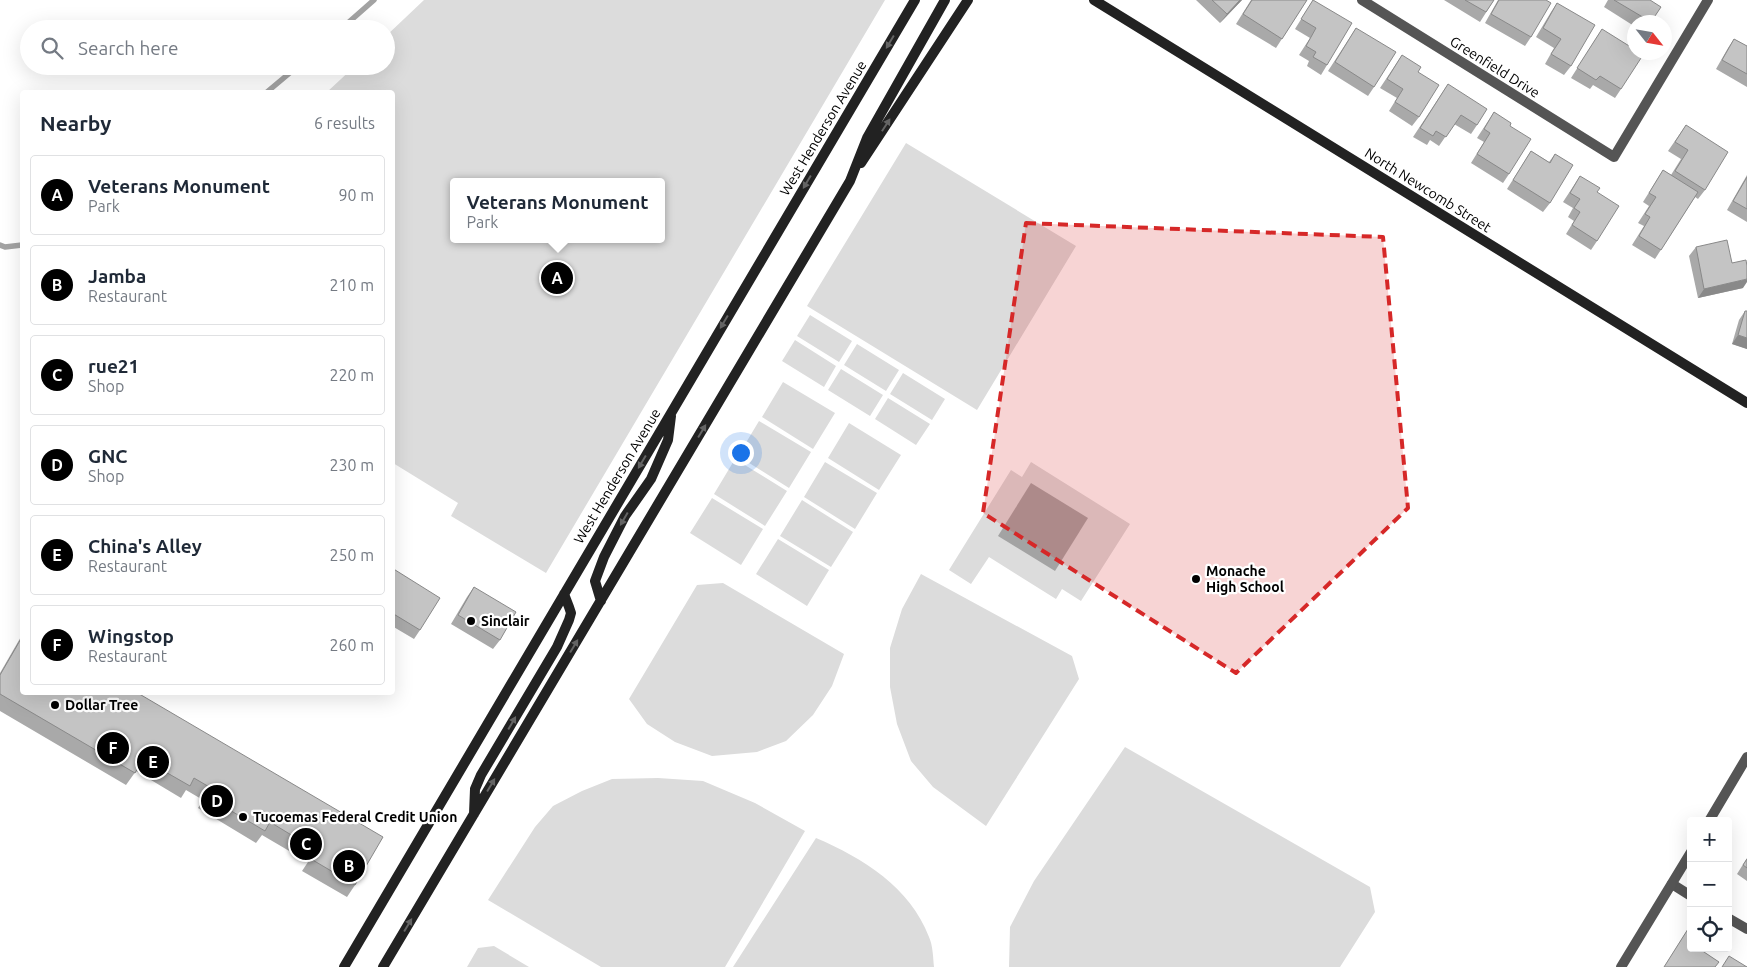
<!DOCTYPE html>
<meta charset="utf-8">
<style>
:root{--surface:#fff;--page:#f6f6f7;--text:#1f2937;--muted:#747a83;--line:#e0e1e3;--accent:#000}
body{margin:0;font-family:Ubuntu,sans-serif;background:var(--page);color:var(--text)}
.controls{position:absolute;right:15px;bottom:15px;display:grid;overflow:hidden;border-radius:5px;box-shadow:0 5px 20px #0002}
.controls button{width:45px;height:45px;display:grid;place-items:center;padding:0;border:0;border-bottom:1px solid var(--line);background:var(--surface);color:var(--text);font:25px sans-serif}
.compass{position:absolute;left:1627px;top:15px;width:45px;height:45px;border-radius:50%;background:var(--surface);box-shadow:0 5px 20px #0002;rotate:121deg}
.you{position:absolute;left:740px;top:452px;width:18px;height:18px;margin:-12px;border:4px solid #fff;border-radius:50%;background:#1a73e8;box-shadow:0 0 0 8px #1a73e833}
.badge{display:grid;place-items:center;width:32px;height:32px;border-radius:50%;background:var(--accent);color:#fff;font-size:16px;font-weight:700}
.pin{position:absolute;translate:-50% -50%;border:2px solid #fff;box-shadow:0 1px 5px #0006}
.popup{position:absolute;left:450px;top:178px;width:215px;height:65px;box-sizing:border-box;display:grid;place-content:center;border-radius:5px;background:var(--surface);filter:drop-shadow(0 1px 4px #0005);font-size:16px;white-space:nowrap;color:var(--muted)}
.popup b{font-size:19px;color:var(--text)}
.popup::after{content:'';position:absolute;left:50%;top:100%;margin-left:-10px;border:10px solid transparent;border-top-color:var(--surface)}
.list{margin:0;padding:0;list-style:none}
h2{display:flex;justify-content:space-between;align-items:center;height:65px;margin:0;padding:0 20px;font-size:21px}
h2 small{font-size:16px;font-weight:400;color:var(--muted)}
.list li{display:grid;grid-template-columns:32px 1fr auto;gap:15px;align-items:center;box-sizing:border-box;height:80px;margin:0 10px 10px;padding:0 10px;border:1px solid var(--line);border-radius:5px}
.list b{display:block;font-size:19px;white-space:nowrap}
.list p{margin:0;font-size:16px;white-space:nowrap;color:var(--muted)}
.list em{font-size:16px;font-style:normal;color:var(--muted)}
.icon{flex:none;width:28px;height:28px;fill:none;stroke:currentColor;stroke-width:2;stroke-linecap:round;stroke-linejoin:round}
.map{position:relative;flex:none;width:1747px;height:967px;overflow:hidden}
.search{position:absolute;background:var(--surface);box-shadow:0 5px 20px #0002;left:20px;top:20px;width:375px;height:55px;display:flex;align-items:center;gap:12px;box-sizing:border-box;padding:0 18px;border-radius:28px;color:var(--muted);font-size:19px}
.panel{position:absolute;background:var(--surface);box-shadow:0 5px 20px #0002;left:20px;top:90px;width:375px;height:605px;border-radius:5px}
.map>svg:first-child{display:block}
</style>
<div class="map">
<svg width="1747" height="967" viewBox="0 0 1747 967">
<rect width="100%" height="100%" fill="#fff"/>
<!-- green -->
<path fill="#dcdcdc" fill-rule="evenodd" d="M424,0H885L546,573L451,516L458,503L393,463L392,92H327L355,66H386V36ZM453,182H661V239H453Z
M906,143L1076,246L977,410L807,306Z
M810,315L852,341L839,362L797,336Z
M795,340L836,366L824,387L782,361Z
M857,344L899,370L886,391L844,365Z
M841,369L883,395L870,416L828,390Z
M903,373L945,399L932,420L890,394Z
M783,382L835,413L813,449L762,417Z
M888,398L930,424L916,445L875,419Z
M759,421L811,452L789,488L738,456Z
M849,423L901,455L879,490L828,458Z
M735,459L787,491L765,526L714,494Z
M825,462L877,493L855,529L804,497Z
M1031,462L1130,524L1081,601L1062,589L1056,599L989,557L971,584L949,570L1011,470L1022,477Z
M712,498L763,529L741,565L690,533Z
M802,500L853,532L831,567L780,536Z
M778,539L829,570L807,606L756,574Z
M921,574L1072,656L1079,679L986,826L933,787L911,761L897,724L890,687V648L902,609Z
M723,583L844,654L832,686L813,715L786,741L757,752L712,756L675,742L647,724L629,699L697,585Z
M1125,747L1370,887L1375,912L1340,967H1009L1010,927L1034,881Z
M658,778L703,781L755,803L805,831L725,967H601L488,900L535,827L553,806L582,791L612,779Z
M816,838C863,858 910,887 929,937C933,946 933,957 934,967H733Z
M494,946L529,967H467L478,948Z"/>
<!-- water -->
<path fill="#a3a3a3" d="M1031,483L1088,518L1055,571L998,536Z"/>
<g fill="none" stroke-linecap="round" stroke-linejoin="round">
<!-- stream -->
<path stroke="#a3a3a3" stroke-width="5.5" d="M341,29L374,0
M267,92L298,66
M0,245L5,247L22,245"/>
<!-- minor -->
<path stroke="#555" stroke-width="10" d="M1362,0L1614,157L1708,0
M1672,884L1691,896
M1728,918L1747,929"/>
<!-- tertiary -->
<path stroke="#555" stroke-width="10" d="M1709,821L1747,757
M1621,967L1691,852"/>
<!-- secondary -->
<path stroke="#222" stroke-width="10" d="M1094,0L1747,403
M861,163L968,0
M601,601L595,581L604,557L625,516L651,479L668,440L671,416
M474,814L475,789L481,775L557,647L569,620L571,613L569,607L564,594
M344,967L915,0
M383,967L850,181L867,138L945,0"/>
</g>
<!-- wall -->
<path fill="#a9a9a9" d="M1196,0H1242L1220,23Z
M1251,0H1307L1276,48L1236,24Z
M1313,0L1327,65L1321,75L1307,66L1309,61L1299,55L1310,38L1295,29Z
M1444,0H1494L1480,22Z
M1498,0H1546L1531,37L1525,46L1485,23Z
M1608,0H1650L1651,22H1634V26L1604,7Z
M1557,3L1571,66L1564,75L1545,64L1554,48L1536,37L1551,12Z
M1356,28L1374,87L1368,96L1328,71Z
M1602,29L1621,89L1615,98L1593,85L1590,89L1571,78Z
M1734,39L1747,46V87L1716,69L1728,48Z
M1402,55L1418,72L1419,117L1412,126L1389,111L1397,98L1380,88Z
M1448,84L1477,125L1471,134L1454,124L1439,146L1430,140L1427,145L1413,137Z
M1494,112L1510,126L1509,174L1503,183L1471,163L1484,142L1477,138Z
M1686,125L1705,190L1698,199L1695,197L1655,259L1632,245L1644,226L1638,223L1649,206L1643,202L1663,170L1671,175L1681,159L1668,151Z
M1531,151L1549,162L1555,154L1550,203L1543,212L1507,189Z
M1747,175V222L1727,210Z
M1580,176L1597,192V241L1591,250L1566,234L1574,221L1568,217L1573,208L1563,202Z
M1696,247L1732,263L1743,288L1698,298L1689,256Z
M1745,311L1747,349L1732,344L1739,320Z
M392,568L420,630L414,639L392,626Z
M474,587L500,640L493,649L451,624L467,597Z
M22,635V692H136L355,885L347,897L302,871L308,862L262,835L256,843L198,808L203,800L186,790L181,798L136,771L126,785L0,711V673Z
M1747,858V881L1737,874Z
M1688,929L1701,950L1715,967H1664Z"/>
<!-- shaded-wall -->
<path fill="#898989" d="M1240,0H1242L1220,23L1227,14Z
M1747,279V282L1743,288L1698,298L1704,289Z
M1738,335L1747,338V349L1732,344Z"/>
<!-- building -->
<path fill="#c4c4c4" stroke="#898989" d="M1212,0H1240L1227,14Z
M1252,0H1307L1282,39L1243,14Z
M1313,0L1352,23L1327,65L1313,57L1316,52L1306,46L1316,28L1301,19Z
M1465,0H1494L1486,12Z
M1499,0H1546L1551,3L1531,37L1491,14Z
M1614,0H1650L1661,7L1651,22Z
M1557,3L1595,25L1571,66L1551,54L1561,39L1543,28Z
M1356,28L1396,52L1374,87L1335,62Z
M1602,29L1634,49V52H1639L1643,55L1621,89L1600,76L1596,80L1577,68Z
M1734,39L1747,46V74L1722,60Z
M1402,55L1421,67L1418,72L1439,85L1419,117L1395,102L1403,89L1387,79Z
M1448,84L1487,109L1477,125L1461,115L1446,137L1436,131L1433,136L1420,128Z
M1494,112L1511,123L1510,126L1531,139L1509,174L1477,154L1490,133L1484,129Z
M1686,125L1728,152L1705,190L1675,171L1688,150L1675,142Z
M1531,151L1550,163L1555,154L1573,165L1550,203L1513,180Z
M1663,170L1698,192L1661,250L1639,236L1650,217L1645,214L1656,197L1649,193Z
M1580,176L1600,188L1597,192L1619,206L1597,241L1572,225L1580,212L1574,208L1580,199L1570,193Z
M1747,177V209L1733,201Z
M1727,240L1732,263L1746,260L1747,266V279L1704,289L1696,247Z
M1745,311H1747V338L1738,335Z
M392,568L440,598L420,630L392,613Z
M474,587L516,612L500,640L458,615Z
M22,637V692H136L383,837L355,885L311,859L316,850L270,822L265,831L206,796L211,788L194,778L190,786L143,759L135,773L0,694V675Z
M1747,859V868L1743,865Z
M1688,929L1691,931V948H1702L1701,950L1719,962L1715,967H1664Z
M1729,956L1747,967H1722Z"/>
<!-- one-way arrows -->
<defs><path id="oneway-solid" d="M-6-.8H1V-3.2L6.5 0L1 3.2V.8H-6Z" transform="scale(1.25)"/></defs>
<g fill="#646464">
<use href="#oneway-solid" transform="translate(890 42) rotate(121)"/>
<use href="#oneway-solid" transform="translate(886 125) rotate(-57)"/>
<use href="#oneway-solid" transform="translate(807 182) rotate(121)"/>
<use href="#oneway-solid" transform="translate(724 322) rotate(121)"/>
<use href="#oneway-solid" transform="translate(702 431) rotate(-59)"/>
<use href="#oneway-solid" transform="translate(642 462) rotate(121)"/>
<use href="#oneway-solid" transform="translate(624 519) rotate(120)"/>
<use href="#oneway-solid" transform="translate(574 646) rotate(-59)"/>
<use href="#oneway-solid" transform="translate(512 723) rotate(-60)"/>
<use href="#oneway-solid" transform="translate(491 785) rotate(-59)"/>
<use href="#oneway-solid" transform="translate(408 925) rotate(-59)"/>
</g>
<!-- marked area -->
<path fill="#d62828" fill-opacity="0.2" stroke="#d62828" stroke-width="4" stroke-dasharray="10 6" stroke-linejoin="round" d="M1026,223L1383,237L1408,508L1236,673L983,513Z"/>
<!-- markers -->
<g fill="#000" stroke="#fff" stroke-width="2">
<circle cx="1196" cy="579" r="5"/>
<circle cx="471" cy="621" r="5"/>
<circle cx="55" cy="705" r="5"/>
<circle cx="243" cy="817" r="5"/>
</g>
<g text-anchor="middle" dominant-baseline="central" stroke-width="4.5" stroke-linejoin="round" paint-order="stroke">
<!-- street labels -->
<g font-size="14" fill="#000" stroke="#fff">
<text transform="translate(1495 67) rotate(32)">Greenfield Drive</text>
<text transform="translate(823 128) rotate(-59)">West Henderson Avenue</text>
<text transform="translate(1428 190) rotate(32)">North Newcomb Street</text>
<text transform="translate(617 476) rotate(-59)">West Henderson Avenue</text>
</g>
<!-- poi labels -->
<g font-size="14" font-weight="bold" fill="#000" stroke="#fff" text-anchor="start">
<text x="1206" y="571">Monache<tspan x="1206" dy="16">High School</tspan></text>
<text x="481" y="621">Sinclair</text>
<text x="65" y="705">Dollar Tree</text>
<text x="253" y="817">Tucoemas Federal Credit Union</text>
</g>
</g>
</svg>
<div class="controls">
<button>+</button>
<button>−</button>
<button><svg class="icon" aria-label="locate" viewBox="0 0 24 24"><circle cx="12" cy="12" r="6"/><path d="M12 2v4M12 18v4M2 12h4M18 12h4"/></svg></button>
</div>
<svg class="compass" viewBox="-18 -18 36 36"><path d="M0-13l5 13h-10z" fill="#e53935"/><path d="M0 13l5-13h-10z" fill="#747a83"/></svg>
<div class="you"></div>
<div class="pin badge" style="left:557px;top:278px">A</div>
<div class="popup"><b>Veterans Monument</b>Park</div>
<div class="pin badge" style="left:349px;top:866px">B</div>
<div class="pin badge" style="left:306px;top:844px">C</div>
<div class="pin badge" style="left:217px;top:801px">D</div>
<div class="pin badge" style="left:153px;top:762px">E</div>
<div class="pin badge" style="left:113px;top:748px">F</div>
<div class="search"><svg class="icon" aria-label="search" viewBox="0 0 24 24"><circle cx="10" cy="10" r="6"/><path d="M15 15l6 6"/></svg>Search here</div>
<section class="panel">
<h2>Nearby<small>6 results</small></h2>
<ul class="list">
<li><span class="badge">A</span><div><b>Veterans Monument</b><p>Park</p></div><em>90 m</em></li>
<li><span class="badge">B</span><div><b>Jamba</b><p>Restaurant</p></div><em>210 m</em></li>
<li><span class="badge">C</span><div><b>rue21</b><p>Shop</p></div><em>220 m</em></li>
<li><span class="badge">D</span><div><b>GNC</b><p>Shop</p></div><em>230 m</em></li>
<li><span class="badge">E</span><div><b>China's Alley</b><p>Restaurant</p></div><em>250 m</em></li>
<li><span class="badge">F</span><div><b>Wingstop</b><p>Restaurant</p></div><em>260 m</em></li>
</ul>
</section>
</div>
